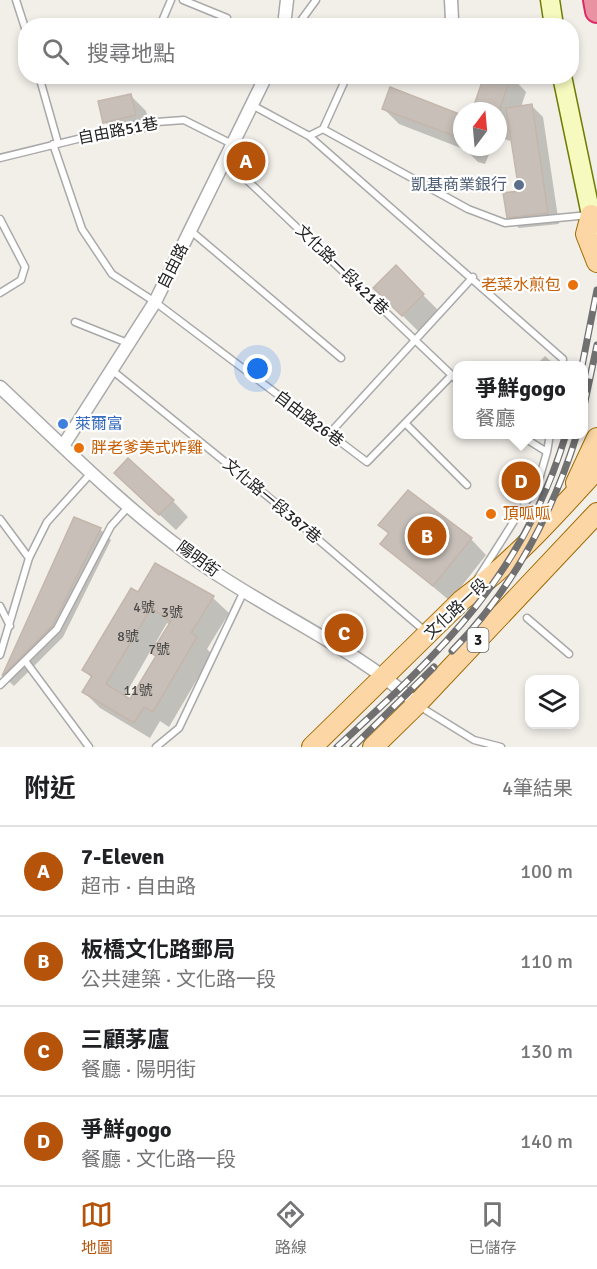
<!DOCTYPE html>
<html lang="zh-TW">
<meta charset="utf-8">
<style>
:root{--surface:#fff;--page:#f2f2f2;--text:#202124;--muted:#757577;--line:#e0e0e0;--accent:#b45309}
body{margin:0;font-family:Signika,"Noto Sans TC",sans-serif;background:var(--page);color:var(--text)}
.controls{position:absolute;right:18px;bottom:18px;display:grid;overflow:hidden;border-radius:12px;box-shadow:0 3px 9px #0003}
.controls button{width:54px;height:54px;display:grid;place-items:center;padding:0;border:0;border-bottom:2px solid var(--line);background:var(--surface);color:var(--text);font:30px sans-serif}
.compass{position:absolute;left:453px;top:102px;width:54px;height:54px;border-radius:50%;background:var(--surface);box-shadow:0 3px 9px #0003;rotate:16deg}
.you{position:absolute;left:258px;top:369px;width:21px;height:21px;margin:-15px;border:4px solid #fff;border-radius:50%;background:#1a73e8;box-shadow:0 0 0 9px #1a73e833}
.badge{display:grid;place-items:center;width:39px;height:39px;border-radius:50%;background:var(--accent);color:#fff;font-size:20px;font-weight:700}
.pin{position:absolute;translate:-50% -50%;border:3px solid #fff;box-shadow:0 2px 6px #0006}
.popup{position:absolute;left:453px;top:361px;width:135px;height:78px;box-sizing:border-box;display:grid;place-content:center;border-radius:12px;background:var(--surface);filter:drop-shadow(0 2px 4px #0005);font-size:20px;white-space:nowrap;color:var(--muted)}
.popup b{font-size:22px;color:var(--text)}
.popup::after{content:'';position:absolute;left:50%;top:100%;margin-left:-12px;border:12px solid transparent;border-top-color:var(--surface)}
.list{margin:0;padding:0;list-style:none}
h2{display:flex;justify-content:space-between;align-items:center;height:78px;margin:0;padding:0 24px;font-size:26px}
h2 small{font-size:20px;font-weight:400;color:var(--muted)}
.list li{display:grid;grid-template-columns:39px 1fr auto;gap:18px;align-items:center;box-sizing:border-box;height:90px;padding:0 24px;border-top:2px solid var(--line)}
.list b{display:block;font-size:22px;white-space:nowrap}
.list p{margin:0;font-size:20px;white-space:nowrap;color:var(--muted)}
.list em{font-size:20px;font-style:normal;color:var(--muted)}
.icon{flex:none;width:33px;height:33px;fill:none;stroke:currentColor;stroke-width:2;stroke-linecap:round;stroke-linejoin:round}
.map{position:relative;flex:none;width:597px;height:747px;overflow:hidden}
.search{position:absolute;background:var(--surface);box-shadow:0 3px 9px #0003;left:18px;right:18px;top:18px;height:66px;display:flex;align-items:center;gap:15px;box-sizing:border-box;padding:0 21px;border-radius:24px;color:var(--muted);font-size:22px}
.sheet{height:438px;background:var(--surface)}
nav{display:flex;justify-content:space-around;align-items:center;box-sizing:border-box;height:84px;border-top:2px solid var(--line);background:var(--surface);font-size:16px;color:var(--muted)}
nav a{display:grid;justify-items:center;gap:3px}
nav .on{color:var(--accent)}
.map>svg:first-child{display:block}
</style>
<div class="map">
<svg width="597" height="747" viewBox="0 0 597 747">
<rect width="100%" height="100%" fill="#f2efe9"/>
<!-- shadow -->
<path fill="#0003" fill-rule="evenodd" d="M511,76L526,92L521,107L532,106L543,117L559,224L519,228L508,217L520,192L512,134L510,141L498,137V111H474Z
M130,95L146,111L151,131L120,138L105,122Z
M383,108L462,116V147H492L485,164L478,162L466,150L399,124Z
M396,268L439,311L418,331L375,288Z
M545,356L555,365L556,366H535Z
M132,489L173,501L188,517L176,530Z
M75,519L100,529L111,540L63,637L14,686L3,676Z
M380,525L471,539L486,555L450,601L382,544L389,535Z
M139,594L213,598L229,613L207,649L212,654L169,727L160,721L150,738L100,708L84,692L92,678L84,670ZM167,623L170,625L158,643L156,642ZM151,650L158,657L131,701L124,697Z"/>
<!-- building -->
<path fill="#c7bfb8" stroke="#c4b6ab" stroke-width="1.5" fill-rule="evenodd" d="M484,76H511L499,111H472Z
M390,87L462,115V139L382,109Z
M131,94L136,115L103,123L98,101Z
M532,104L548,213L507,218L503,193L519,191L506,108Z
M396,265L424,294L402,316L373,288Z
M128,458L174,500L159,515L114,473Z
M408,490L472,538L433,586L380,544L389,533L378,525Z
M74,517L101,528L52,626L2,676Z
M155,563L214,596L191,633L197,637L153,712L144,707L134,723L82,692L92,676L82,670L131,588L138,592ZM151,608L171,621L151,653L156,656L130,699L106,684Z"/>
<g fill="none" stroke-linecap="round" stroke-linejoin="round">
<!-- lane casing -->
<g stroke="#a9a9a9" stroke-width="9">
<path id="lane" d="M16,0L26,31
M183,0L227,18
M160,26L171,0
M297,26L316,0
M39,76L58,143
M137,78L138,76
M252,105L309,136L563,359L562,366
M323,129L347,76
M309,136L323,129L468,209L505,223L589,215
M53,144L82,229L112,274L155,302L367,462L452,375
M0,158L143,123L184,120L232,144
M225,159L458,381
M0,219L25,267L21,280L0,293
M191,231L341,358
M75,322L130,344
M113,371L272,500L426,632
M405,423L467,485
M329,434L473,277
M547,452L550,434
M0,519L29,558
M478,578L538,483L547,452L518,434
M0,606L10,626
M527,618L569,654
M0,655L29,558L47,522L92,472
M26,662L89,747
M0,685L57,629L111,526L129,506
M419,706L474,740L501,747
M156,747L179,728L244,591"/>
</g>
<!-- street casing -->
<g stroke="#a9a9a9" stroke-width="15">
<path id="street" d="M284,26L287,0
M448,26L452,19L451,0
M0,387C64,447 127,511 199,562C270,612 352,646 417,704
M63,446L155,302L266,76"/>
</g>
<!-- secondary casing -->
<g stroke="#707d05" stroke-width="21">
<path id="secondary" d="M550,0L554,26
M562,76L591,215L596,227"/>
</g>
<!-- primary casing -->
<g stroke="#a06b00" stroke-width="22">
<path id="primary" d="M591,215L586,234L597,262
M576,483L597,438
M312,747L462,600C512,563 555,515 597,469
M373,747L417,704L597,513"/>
</g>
<!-- highway casing -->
<g stroke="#dc2a67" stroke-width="26">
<path id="highway" d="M595,0L597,11"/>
</g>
<!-- lane -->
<use href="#lane" stroke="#fff" stroke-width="6"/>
<!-- street -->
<use href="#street" stroke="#fff" stroke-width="12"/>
<!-- secondary -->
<use href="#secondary" stroke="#f7fabf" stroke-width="18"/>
<!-- primary -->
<use href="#primary" stroke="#fcd6a4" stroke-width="20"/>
<!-- highway -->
<use href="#highway" stroke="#e892a2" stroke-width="22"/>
<!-- rail casing -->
<g stroke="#707070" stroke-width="7">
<path id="rail" d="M582,366L597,290
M584,406L597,345
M452,651C512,590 552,515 577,434
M337,747C442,651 524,575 566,434
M353,747L434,667"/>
</g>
<!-- rail -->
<use href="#rail" stroke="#fff" stroke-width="4.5" stroke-dasharray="14" stroke-linecap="butt"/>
</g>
<!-- markers -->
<circle fill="#5c6f8a" stroke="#fff" stroke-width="2" cx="519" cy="185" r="6"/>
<g fill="#e8710a" stroke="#fff" stroke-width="2">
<circle cx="573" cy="285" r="6"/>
<circle cx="79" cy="448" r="6"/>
<circle cx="491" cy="514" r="6"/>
</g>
<circle fill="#3f7fe0" stroke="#fff" stroke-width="2" cx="63" cy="424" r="6"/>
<g text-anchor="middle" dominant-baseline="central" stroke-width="4.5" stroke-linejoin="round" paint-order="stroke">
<!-- number labels -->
<g font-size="14" fill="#4b4948">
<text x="144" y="607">4號</text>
<text x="172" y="612">3號</text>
<text x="128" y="636">8號</text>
<text x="159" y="649">7號</text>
<text x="138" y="690">11號</text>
</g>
<!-- shield labels -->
<rect fill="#fff" stroke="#646464" stroke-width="1.5" x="467.5" y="628" width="21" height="24" rx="4.5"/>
<g font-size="15" font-weight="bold" fill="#222">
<text x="478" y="640">3</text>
</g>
<!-- street labels -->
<g font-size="16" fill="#222" stroke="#fff">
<text transform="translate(118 131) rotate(-11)">自由路51巷</text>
<text transform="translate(173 266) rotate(-63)">自由路</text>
<text transform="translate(342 270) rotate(44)">文化路一段421巷</text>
<text transform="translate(309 419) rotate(37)">自由路26巷</text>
<text transform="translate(272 501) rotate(40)">文化路一段387巷</text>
<text transform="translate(198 559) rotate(36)">陽明街</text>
<text transform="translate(456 609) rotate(-43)">文化路一段</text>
</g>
<!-- service labels -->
<g font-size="16" fill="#4e5e75" stroke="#fff" text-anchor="end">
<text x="507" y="185">凱基商業銀行</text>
</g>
<!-- food labels -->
<g font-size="16" fill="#c56008" stroke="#fff" text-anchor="start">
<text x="561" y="285" text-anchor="end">老菜水煎包</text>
<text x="91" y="448">胖老爹美式炸雞</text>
<text x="503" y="514">頂呱呱</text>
</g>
<!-- shop labels -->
<g font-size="16" fill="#366cbe" stroke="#fff" text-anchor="start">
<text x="75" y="424">萊爾富</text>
</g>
</g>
</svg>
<div class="controls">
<button><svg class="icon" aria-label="layers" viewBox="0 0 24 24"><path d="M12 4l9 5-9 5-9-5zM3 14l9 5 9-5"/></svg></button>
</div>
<svg class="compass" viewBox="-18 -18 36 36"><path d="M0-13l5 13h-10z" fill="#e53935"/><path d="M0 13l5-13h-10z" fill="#757577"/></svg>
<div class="you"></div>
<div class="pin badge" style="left:246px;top:161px">A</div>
<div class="pin badge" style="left:427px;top:536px">B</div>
<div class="pin badge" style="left:344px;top:633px">C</div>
<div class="pin badge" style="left:521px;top:481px">D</div>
<div class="popup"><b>爭鮮gogo</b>餐廳</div>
<div class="search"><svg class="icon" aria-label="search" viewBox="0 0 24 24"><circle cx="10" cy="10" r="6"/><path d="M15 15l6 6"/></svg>搜尋地點</div>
</div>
<section class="sheet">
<h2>附近<small>4筆結果</small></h2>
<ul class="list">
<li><span class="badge">A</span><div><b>7-Eleven</b><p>超市 · 自由路</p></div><em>100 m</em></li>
<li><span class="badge">B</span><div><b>板橋文化路郵局</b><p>公共建築 · 文化路一段</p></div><em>110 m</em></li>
<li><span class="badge">C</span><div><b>三顧茅廬</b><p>餐廳 · 陽明街</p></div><em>130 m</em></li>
<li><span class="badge">D</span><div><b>爭鮮gogo</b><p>餐廳 · 文化路一段</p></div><em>140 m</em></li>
</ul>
</section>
<nav>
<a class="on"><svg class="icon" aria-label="map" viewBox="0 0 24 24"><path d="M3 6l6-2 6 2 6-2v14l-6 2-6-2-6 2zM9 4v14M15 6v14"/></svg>地圖</a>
<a><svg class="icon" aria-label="directions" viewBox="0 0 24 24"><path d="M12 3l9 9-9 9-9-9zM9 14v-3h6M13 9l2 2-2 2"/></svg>路線</a>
<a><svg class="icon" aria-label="saved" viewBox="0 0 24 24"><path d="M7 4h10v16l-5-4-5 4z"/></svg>已儲存</a>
</nav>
